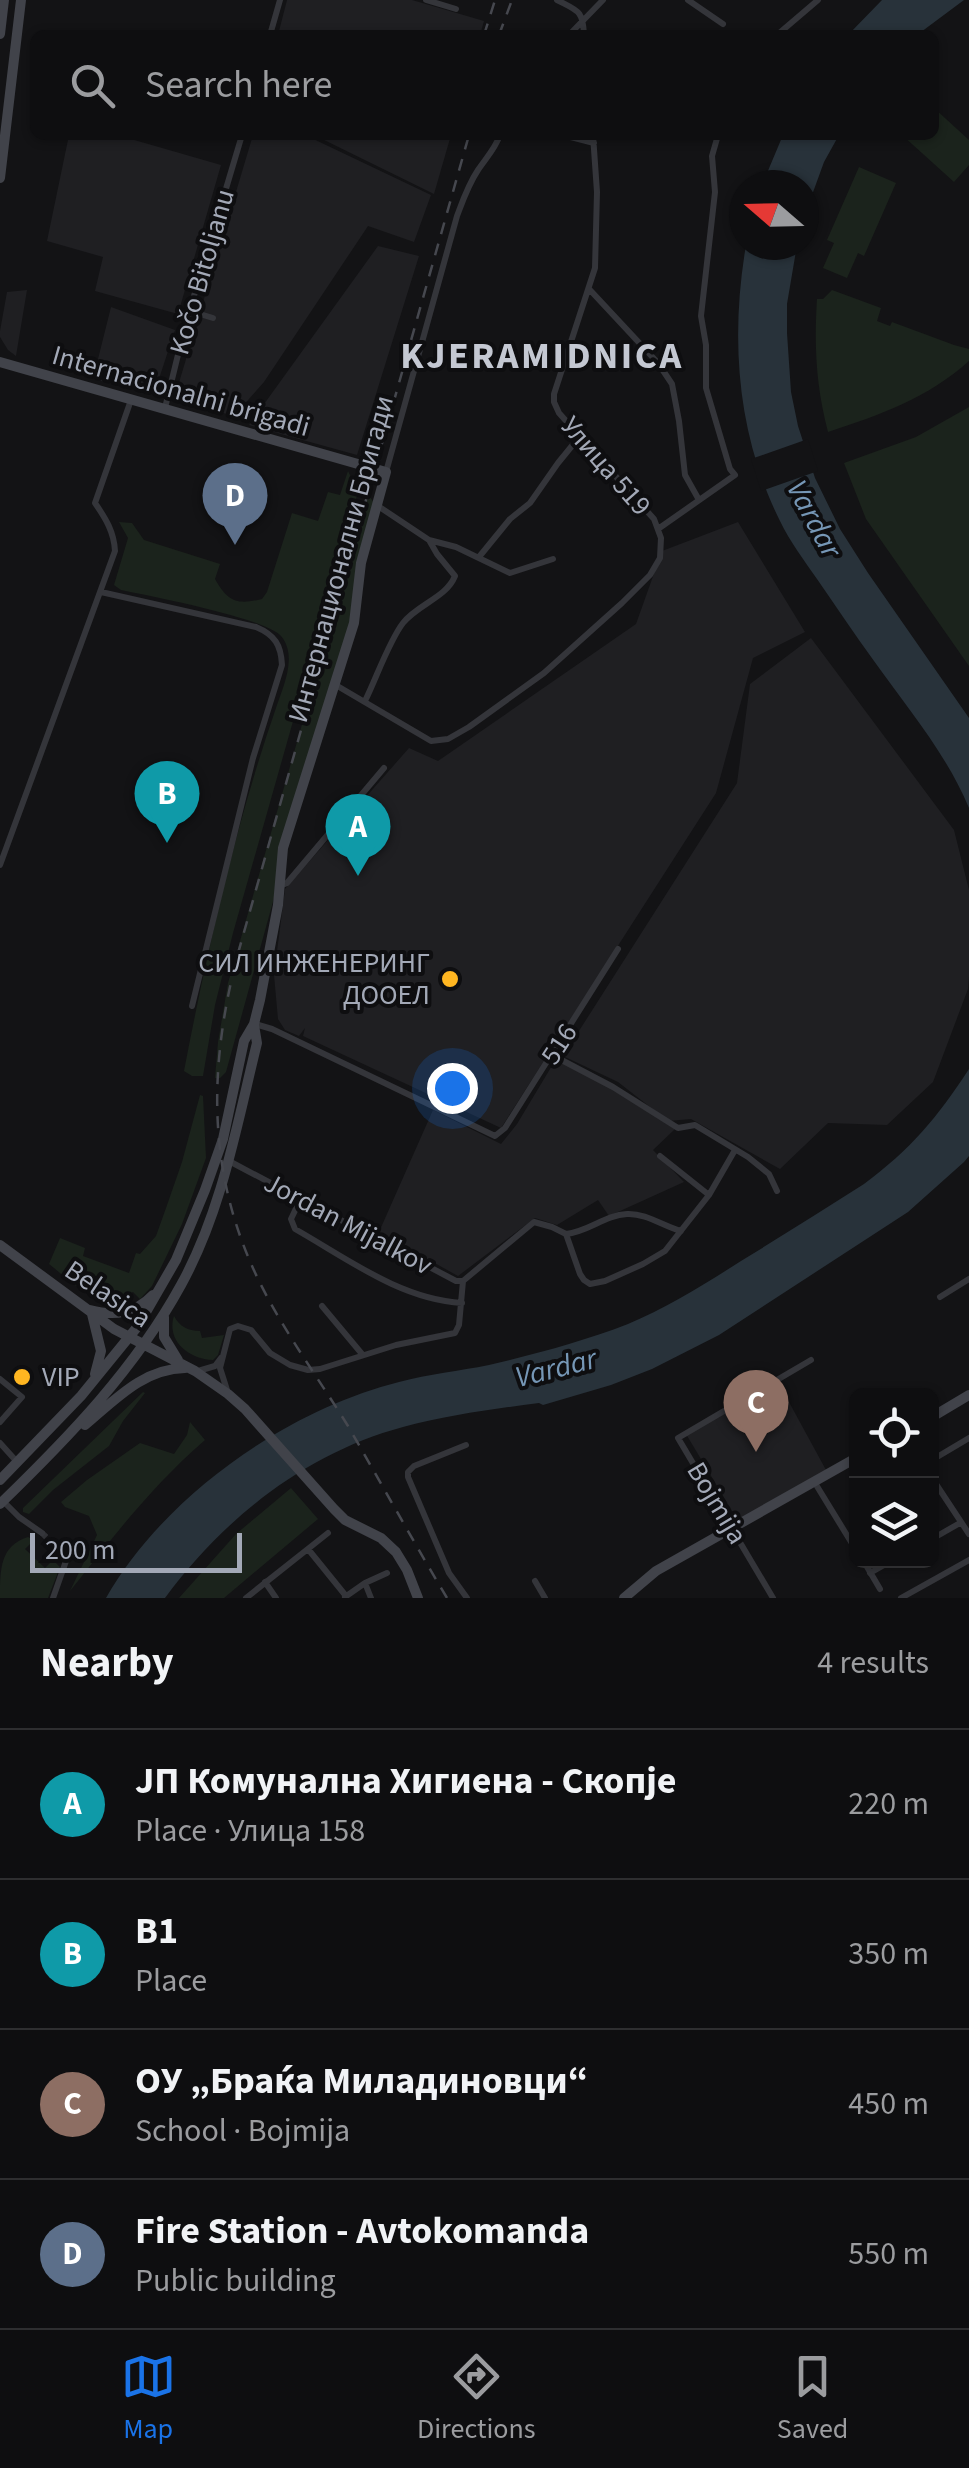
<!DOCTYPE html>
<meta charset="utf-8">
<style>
:root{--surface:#0e0e10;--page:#1c1c1e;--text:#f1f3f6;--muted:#9b9c9f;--line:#2e2e30;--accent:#1a73e8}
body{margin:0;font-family:"Source Sans 3",sans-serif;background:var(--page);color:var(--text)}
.controls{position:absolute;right:30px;bottom:30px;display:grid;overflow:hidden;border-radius:15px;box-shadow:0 2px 8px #0004}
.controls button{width:90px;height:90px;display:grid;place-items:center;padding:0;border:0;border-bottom:2px solid var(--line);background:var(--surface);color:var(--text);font:50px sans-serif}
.compass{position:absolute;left:729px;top:170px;width:90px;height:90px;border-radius:50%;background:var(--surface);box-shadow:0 2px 8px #0004;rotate:290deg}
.scale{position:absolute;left:30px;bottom:25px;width:212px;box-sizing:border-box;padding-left:10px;border:5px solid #a3a9b7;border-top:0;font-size:28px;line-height:35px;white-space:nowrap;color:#a3a9b7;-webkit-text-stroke:8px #0e0e10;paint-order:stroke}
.you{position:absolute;left:452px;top:1088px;width:35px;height:35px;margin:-25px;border:8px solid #fff;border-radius:50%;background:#1a73e8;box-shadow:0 0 0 15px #1a73e833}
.badge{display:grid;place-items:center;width:65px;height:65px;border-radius:50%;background:var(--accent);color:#fff;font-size:32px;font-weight:700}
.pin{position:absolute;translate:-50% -82px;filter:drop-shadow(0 2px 5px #0008)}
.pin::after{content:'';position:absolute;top:52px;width:35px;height:30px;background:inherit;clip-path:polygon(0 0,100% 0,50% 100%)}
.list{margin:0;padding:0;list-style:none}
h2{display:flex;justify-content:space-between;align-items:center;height:130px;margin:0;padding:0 40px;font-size:42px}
h2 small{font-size:32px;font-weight:400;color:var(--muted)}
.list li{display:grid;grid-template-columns:65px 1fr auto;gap:30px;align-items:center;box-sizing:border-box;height:150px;padding:0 40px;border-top:2px solid var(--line)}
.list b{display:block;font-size:38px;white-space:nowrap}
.list p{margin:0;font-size:32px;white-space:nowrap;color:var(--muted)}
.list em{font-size:32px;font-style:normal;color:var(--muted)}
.icon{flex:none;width:55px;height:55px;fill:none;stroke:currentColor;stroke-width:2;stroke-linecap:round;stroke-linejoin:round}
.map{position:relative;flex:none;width:969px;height:1598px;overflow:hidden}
.search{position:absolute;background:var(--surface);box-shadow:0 2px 8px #0004;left:30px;right:30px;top:30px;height:110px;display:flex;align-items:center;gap:25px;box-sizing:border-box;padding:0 35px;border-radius:15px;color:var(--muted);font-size:38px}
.sheet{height:730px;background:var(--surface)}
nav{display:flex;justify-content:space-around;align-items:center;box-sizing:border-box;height:140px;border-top:2px solid var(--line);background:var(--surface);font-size:28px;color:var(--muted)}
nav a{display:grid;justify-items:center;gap:5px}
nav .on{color:var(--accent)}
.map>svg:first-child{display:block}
</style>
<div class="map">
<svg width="969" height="1598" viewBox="0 0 969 1598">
<rect width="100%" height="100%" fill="#131315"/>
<!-- built -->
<path fill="#1f1f22" d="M287,0H412L484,21L480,35H278Z
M69,135H117L221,165L178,314L95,291L103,257L47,241Z
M253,135H305L431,195L414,242L368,226L264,382L234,416L177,400L178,386Z
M314,135H451L434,194Z
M378,246L419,256L357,455L249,425Z
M27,290L16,356L8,350L0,337V331L7,292Z
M111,307L175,330L154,394L93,379Z
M738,522L805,632L753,658L716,793L501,1128L303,1036L305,1028L299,1036L285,1030L278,1019L274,975L285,889L409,748L438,761L636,624L662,551Z
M811,638L954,830L969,890V977L968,989L933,1082L887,1125L828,1123L780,1169L691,1119L668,1121L618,1082L563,1056L737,783L750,684Z
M556,1059L611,1088L675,1129L653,1150L684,1182L609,1216L598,1200L557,1225L535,1218L458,1276L379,1232L433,1110L501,1144L517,1124Z
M777,1380L826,1470L738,1521L686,1434Z"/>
<!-- green -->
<path fill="#1b231c" d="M934,108L969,140V165L954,182L902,135H934Z
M859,167L896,183L864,256L858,253L847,278L823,268L834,243L827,240Z
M832,290L881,308L877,321L890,326L892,322L954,345L969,349V361C928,398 880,415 828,432C816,386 814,346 817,299H823Z
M969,407V666L866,519L844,463L916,437Z
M348,471L358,492L233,933L215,1005L203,1076H192L184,1071C207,951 236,823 276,708C283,687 298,656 281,636C265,618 150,596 121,590L114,585L128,538L119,522L132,523L144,540L220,564L215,579C228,602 237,605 262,599L267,592L292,513L318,521L328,492L340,495Z
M368,494L376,506L353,612L226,1072L220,1078H215L218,1042L228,983Z
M200,1095L203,1096L206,1158L182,1224L152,1286L140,1299L133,1292C96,1310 77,1286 49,1264L60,1238L85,1248L83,1256L129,1273L136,1253L140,1254L156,1236L166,1208L182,1162Z
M174,1316C179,1326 188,1331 200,1331L202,1338L224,1335L218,1355L213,1360C189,1359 166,1341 174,1316Z
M143,1392L145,1393L123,1421L109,1446L53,1490L29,1514L23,1512V1508Z
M190,1422L205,1440C152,1486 113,1537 70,1591L97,1535L89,1516L65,1507L61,1502L87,1480L140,1443L174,1454L187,1435Z
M291,1488L318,1519L224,1598H179L236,1534Z
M28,1537L34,1540L25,1549L45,1568L53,1560L60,1567L48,1598H0C0,1569 0,1546 28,1537Z"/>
<!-- water -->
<path fill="#28323a" d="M882,0H964L917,35H848Z
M783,135H839L824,162L804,217V185H762Z
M746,245H797L787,304V333L791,392L798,426L815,478L840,529L868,573L969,718V808C946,753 908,709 874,661C854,634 836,606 817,579C804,560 790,542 780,521C737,435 730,339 746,245Z
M969,1069V1156L964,1162L908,1212L719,1335L652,1369L611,1385L543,1405L539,1403C493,1409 448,1415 403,1427C306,1453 224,1518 165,1598H106C164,1496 287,1410 399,1382C429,1374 459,1371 489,1365C536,1354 584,1341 628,1324C668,1307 705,1284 741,1261C782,1236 823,1210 864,1184C911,1149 937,1118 969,1069Z"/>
<!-- pier -->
<path fill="#131315" d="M808,439L818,471L761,491L751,459Z"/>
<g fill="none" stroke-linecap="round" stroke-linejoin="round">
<!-- street-tunnel -->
<path stroke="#303135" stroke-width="6" stroke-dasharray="6 3" stroke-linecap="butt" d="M42,1533L59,1550"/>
<!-- street -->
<path stroke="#34353a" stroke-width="6" d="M426,0L456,9
M557,0C578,11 583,10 584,35
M688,0L723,24
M270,35L280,0
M569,35L603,0
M777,35L818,0
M563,135L594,143
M590,290L658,363L672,384L679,421L685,475L699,500
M190,311L213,318
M165,408L185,326L242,135
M386,472L457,216C463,200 468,185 478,170C486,158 495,149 500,135
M378,506L429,540L456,547L510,573L553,559
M658,529L735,475L730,469L706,388V345L701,316L715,192L712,156L718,135
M479,557L510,519L530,503L558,463L580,436
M101,592L256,627C275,635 281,645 282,665L253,758L192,1006
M334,684L431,741L448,739L469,727L544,673L622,603L650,575L660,558L661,538L654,519L559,413L554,402V394L595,268L597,192L593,135
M365,701C376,679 389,641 403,623C418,604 446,598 455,576L437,554L429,540
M0,865L115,551C114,532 106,519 95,503L131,400
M280,886L287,883L384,768
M255,1024L272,1029L495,1136L505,1128L618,949
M552,1055L613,1087L678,1128L695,1125L748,1157L769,1174L777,1191
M660,1156L709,1195
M229,1161L456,1281H463
M301,1198L291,1219L295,1229C348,1259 400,1299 462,1303
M566,1234L580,1274L584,1280L590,1284L605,1281L643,1264L665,1251L709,1195L735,1150
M566,1234C588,1232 605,1215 627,1214C646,1213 663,1226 681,1231
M463,1281L534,1222L552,1227L566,1234
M940,1297L969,1279
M322,1306L362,1354
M198,1371L215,1366L221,1358
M0,1379L22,1397L0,1422
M227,1390L220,1368L230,1329L238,1326L251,1330L270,1353L290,1365L308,1370L320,1369L396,1345L455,1333L459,1325L463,1281
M0,1443L18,1463
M466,1445L414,1466L408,1472V1477L449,1573L467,1598
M932,1460L969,1438
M932,1478L969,1534
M815,1483L856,1550
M4,1502L19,1517L42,1533
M932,1539L960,1523
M308,1549L346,1596
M863,1560L880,1589
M870,1573L893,1560
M535,1581L545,1598
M265,1582L276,1598
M365,1583L371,1598
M345,1597L365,1583L387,1573
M53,1598L66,1561L59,1550
M246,1598L328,1533
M773,1598L678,1438L811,1360
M901,1598L969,1560"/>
<!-- secondary -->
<path stroke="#41434a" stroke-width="10" d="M0,34L4,0
M0,178L21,0
M0,362L386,472L361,563L354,623L283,848L278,905L260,1000L254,1024L244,1041L223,1139L205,1190L176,1260L138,1326L81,1396L0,1480
M0,1245L114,1329L195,1371L228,1394L245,1409L334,1509L345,1520L381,1538L396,1552L407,1570L418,1598
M90,1310C114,1316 135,1314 153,1295
M92,1314L101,1351L95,1374
M164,1317V1337L178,1360
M932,1417L969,1395
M85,1425C116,1399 143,1369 185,1368
M0,1504C68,1438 135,1369 181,1285C222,1211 237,1124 257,1043L254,1025
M624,1598L656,1571L856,1458"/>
<!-- rail -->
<path stroke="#46484f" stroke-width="2.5" stroke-dasharray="12 10" stroke-linecap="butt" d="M484,35L495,0
M499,35L512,0
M447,1598C413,1541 381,1483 348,1426C319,1379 285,1333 260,1283C207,1176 208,1070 237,957L469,135"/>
</g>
<!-- markers -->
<g fill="#ffb621" stroke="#0e0e10" stroke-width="4">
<circle cx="450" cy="979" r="10"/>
<circle cx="22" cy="1377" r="10"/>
</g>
<g text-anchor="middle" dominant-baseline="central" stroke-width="8" stroke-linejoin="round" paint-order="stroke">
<!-- street labels -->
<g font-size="28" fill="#a3a9b7" stroke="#0e0e10">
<text transform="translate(202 272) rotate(-74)">Kočo Bitoljanu</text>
<text transform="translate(181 391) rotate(16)">Internacionalni brigadi</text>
<text transform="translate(606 466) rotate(49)">Улица 519</text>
<text transform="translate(341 559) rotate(-75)">Интернационални Бригади</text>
<text transform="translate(559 1044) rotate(-57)">516</text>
<text transform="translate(348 1224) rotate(28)">Jordan Mijalkov</text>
<text transform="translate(108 1294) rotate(34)">Belasica</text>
<text transform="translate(717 1503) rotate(59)">Bojmija</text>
</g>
<!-- poi labels -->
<g font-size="28" fill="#a3a9b7" stroke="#0e0e10" text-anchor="end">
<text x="430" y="963">СИЛ ИНЖЕНЕРИНГ<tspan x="430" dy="32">ДООЕЛ</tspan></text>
<text x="42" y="1377" text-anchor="start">VIP</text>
</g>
<!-- water labels -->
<g font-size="30" font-style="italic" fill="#7697b6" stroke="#0e0e10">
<text transform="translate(814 519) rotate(62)">Vardar</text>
<text transform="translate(556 1368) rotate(-14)">Vardar</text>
</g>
<!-- district labels -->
<g font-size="38" font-weight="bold" letter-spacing="2.5" fill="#c4c8d2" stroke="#0e0e10">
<text x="542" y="356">KJERAMIDNICA</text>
</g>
</g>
</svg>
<div class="controls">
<button><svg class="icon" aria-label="locate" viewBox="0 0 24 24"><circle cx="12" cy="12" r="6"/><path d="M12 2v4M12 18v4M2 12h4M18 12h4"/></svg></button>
<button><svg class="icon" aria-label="layers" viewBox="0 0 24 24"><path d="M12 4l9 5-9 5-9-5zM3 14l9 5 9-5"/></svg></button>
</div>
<svg class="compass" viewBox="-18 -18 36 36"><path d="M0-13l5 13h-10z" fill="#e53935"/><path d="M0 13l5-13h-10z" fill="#9b9c9f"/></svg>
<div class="scale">200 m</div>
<div class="you"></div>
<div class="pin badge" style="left:358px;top:876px;background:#0f9aa8">A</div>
<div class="pin badge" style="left:167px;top:843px;background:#0f9aa8">B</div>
<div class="pin badge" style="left:756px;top:1452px;background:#8d6e63">C</div>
<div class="pin badge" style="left:235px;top:545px;background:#5c6f8a">D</div>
<div class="search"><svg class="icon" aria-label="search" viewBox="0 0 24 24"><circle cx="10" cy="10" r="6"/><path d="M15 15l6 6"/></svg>Search here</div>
</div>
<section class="sheet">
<h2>Nearby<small>4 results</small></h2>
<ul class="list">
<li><span class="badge" style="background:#0f9aa8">A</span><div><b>ЈП Комунална Хигиена - Скопје</b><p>Place · Улица 158</p></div><em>220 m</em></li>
<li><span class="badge" style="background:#0f9aa8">B</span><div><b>B1</b><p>Place</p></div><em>350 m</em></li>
<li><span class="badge" style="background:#8d6e63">C</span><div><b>ОУ „Браќа Миладиновци“</b><p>School · Bojmija</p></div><em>450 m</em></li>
<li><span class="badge" style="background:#5c6f8a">D</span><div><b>Fire Station - Avtokomanda</b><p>Public building</p></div><em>550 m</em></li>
</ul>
</section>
<nav>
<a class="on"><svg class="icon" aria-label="map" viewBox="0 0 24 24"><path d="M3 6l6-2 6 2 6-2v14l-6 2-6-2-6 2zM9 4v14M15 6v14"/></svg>Map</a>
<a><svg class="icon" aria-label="directions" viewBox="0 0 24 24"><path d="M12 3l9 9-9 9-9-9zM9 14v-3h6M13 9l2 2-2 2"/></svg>Directions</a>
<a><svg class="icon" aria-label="saved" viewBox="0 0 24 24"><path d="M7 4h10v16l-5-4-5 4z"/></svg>Saved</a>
</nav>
